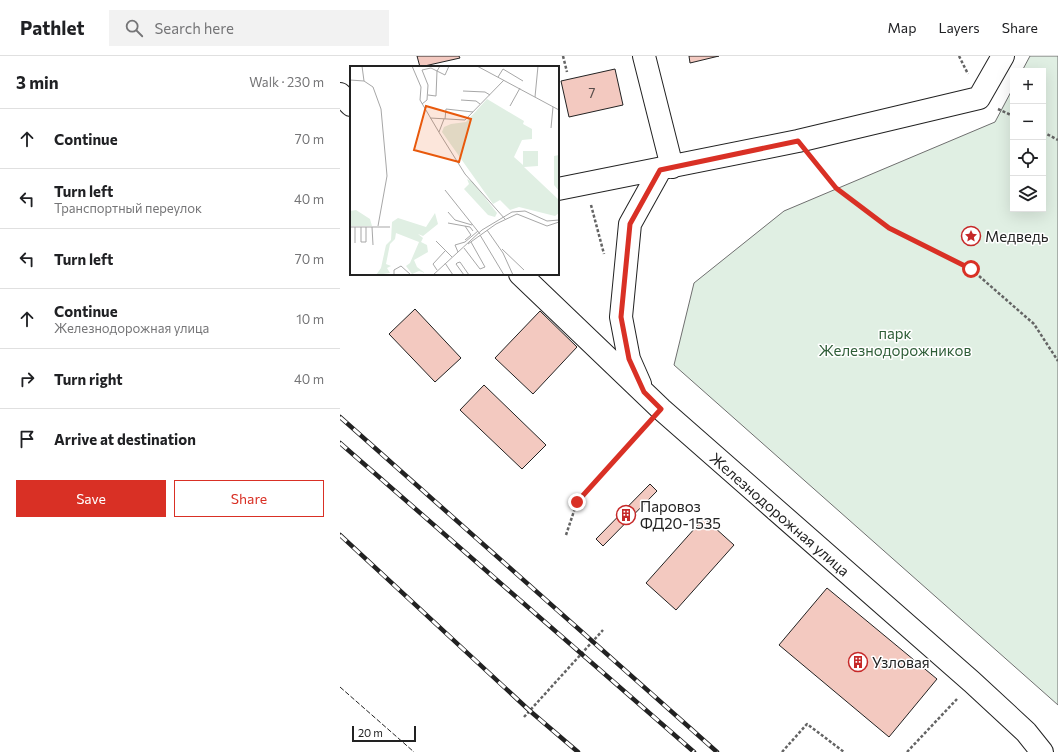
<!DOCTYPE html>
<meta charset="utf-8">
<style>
:root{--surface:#fff;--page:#f2f2f2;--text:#202124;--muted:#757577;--line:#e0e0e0;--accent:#d93025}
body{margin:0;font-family:Commissioner,sans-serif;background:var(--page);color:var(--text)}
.controls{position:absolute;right:12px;top:12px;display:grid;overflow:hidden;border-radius:0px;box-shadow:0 4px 16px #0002}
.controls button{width:36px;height:36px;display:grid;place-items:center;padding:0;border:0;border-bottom:1px solid var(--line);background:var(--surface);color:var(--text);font:20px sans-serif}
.scale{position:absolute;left:12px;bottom:10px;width:64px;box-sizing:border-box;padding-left:4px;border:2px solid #222;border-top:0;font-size:11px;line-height:14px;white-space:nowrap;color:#222;-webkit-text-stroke:3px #fff;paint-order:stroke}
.stop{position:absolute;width:12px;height:12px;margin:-9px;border:3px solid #d93025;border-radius:50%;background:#fff}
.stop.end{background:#d93025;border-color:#fff;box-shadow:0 1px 4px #0008}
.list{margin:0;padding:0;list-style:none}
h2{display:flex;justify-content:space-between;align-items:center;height:52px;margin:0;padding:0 16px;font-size:17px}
h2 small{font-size:13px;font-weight:400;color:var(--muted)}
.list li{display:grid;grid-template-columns:26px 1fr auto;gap:12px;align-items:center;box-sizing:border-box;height:60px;padding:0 16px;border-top:1px solid var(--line)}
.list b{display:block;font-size:15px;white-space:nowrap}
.list p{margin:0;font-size:13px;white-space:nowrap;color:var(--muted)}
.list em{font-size:13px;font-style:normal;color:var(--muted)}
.actions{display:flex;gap:8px;padding:12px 16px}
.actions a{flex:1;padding:9px 0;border:1px solid var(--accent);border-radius:0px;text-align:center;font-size:14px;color:var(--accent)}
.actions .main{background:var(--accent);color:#fff}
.icon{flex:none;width:22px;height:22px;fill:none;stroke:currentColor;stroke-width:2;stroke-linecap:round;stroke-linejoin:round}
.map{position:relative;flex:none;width:718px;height:696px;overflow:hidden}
header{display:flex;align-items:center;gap:24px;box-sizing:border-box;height:56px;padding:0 20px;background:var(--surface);border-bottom:1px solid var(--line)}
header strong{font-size:19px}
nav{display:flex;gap:22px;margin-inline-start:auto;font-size:14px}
.search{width:280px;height:36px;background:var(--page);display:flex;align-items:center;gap:10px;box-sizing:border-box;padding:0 14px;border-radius:0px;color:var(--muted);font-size:15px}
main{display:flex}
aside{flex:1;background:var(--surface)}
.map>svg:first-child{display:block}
</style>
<header>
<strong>Pathlet</strong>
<div class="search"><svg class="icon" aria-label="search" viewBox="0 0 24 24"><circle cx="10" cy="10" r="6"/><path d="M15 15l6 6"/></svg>Search here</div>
<nav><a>Map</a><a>Layers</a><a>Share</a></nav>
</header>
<main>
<aside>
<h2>3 min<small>Walk · 230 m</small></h2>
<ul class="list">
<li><svg class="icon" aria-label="ahead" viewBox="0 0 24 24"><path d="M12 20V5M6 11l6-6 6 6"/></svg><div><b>Continue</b></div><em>70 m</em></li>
<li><svg class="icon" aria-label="left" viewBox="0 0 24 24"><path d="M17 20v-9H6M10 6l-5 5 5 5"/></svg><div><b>Turn left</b><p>Транспортный переулок</p></div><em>40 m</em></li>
<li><svg class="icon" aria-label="left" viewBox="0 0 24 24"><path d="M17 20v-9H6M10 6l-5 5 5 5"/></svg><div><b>Turn left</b></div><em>70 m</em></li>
<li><svg class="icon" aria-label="ahead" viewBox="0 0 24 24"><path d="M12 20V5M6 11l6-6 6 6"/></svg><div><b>Continue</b><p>Железнодорожная улица</p></div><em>10 m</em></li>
<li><svg class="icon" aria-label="right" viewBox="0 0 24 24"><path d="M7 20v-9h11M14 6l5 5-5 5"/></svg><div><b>Turn right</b></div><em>40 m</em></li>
<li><svg class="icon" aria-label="arrive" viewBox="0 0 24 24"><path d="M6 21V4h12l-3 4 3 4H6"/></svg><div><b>Arrive at destination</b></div></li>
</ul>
<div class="actions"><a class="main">Save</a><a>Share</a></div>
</aside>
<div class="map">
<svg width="718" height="696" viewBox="0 0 718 696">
<rect width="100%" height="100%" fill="#fff"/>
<!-- green -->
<path fill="#e0efe3" stroke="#6f6f6f" d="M690,0H718V649L334,309L354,227L444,155L655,66L673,32V153H703V15H682Z"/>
<!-- building -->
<path fill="#f3c9c0" stroke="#222" d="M77,0H119L120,2L80,11Z
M349,0H379L350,7Z
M275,13L283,49L229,61L221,25Z
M75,253L121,302L95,326L49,278Z
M200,255L237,291L193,338L155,302Z
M144,329L206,389L182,413L120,354Z
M310,428L317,435L263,490L256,483Z
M364,462L394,489L336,554L306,527Z
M487,532L597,623L549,681L439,589Z"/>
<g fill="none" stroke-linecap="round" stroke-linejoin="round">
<!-- minor casing -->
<g stroke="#222" stroke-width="24">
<path id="minor" d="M304,0L332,111
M0,38L11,49
M218,133L458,85L639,42L663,0
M180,218L321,353L632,626L686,676L702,696
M300,328L289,303L281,261L290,168L320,114"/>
</g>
<!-- path -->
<path stroke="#646464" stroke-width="2.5" stroke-dasharray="3 2" stroke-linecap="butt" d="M223,0L227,16
M619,0L628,18
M658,53L673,60
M703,76L718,84
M473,104L496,132L549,172L631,213L694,268L718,305
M251,149L264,198
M226,479L237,446L307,369
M184,661L263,574
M442,696L467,668L504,696
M567,696L617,643"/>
<!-- minor -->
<use href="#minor" stroke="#fff" stroke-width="22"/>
<!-- rail casing -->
<g stroke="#222" stroke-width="4.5">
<path id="rail" d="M0,361L377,696
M0,387L354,696
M0,479L190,655L238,696"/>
</g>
<!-- rail -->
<use href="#rail" stroke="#fff" stroke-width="3" stroke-dasharray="9" stroke-linecap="butt"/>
<!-- fence -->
<path stroke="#222" stroke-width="1" stroke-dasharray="5 2" stroke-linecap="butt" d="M0,631L74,696"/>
</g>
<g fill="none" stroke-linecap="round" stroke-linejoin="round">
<!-- route -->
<path stroke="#d93025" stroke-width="5" d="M237,446L321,353L304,336L289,303L281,261L290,168L320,114L458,85L496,132L549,172L631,213"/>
</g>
<!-- icons -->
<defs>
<g id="sight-ring" transform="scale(1)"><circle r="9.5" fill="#fff" stroke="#c62828" stroke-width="1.5"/><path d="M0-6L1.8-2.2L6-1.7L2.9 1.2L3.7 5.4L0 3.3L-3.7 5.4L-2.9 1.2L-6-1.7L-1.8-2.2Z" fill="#c62828"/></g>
<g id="building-ring" transform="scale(1)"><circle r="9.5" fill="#fff" stroke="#c62828" stroke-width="1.5"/><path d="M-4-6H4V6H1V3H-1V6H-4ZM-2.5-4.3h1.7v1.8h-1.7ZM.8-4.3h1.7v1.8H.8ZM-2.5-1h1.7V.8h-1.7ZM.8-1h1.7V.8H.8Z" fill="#c62828"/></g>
</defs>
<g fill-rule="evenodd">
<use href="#sight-ring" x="631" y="180"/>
<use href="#building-ring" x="286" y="459"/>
<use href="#building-ring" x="518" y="606"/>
</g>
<g text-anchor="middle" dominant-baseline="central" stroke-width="3" stroke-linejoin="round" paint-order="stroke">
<!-- number labels -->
<g font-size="13" fill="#564c4a">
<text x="252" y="37">7</text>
</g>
<!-- poi labels -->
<g font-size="15" fill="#222" stroke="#fff" text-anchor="start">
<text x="645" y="180">Медведь</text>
<text x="300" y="450">Паровоз<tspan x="300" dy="17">ФД20-1535</tspan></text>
<text x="532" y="606">Узловая</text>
</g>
<!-- park labels -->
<g font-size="15" fill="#2f5e38" stroke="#fff">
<text x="555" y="277">парк<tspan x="555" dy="17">Железнодорожников</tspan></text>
</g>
<!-- street labels -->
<g font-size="15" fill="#222" stroke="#fff">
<text transform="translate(440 458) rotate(41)">Железнодорожная улица</text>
</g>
</g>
<!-- overview -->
<g transform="translate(10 10)">
<rect width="209" height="209" fill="#fff"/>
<path d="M137,33L174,55L173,58L182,63V73L172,74L164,91L173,99V85H188V100L174,101L209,134V147L205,150L169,141L160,144L150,134L143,138L92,66L94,61L101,58L116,56ZM209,89V125L204,119V90ZM117,113L123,116L147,147L145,151L138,149L114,123L119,118ZM6,144L20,153L22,160H0V145ZM85,147L88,158L73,170L68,168L73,172L71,176L77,179L78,186L64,194L67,201L75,207L69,205L62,208L56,200L60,197L69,176L46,167L45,173L40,178L36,198L41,200L37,202L40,207L26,209L31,202L36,179L41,174L42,156L48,152L76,161Z" fill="#e0efe3"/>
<path fill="none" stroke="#a7a7a7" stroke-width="1" d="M12,0L14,15L23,21L31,43L36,98L37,110L28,160M62,0L71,21L70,34L90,68L115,108L155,153M127,0L209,44M148,11L153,3L173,15M0,14L14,15M0,17V45M113,25L135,26L140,29M78,29L86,30L87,5L90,0M185,31L188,0M111,34L126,35L130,38M72,38L77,34L78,19L72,4L81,2L95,9L99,0M160,40L170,22M80,52L115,54L154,14M95,53L96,43L123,46M201,62L203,41M89,66L94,53M95,124L130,168M98,146L105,154L122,159M98,157L120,161L123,165M115,160L121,169L115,174M0,161H40M5,161V177M11,161V176H16V161M22,161L23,179M137,164L153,187L163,209M130,169L154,209M86,175L102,191M118,178L146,158L167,148L197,160L209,156M114,182L130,203L135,201L121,176M152,183L174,204M108,186L105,179L115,176L128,165M95,197L103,209M87,204L83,198L95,185M44,209V204L51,200L61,209M83,209L132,164L162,146L175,145L197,155L209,154M114,209L106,198L107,197L110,196L119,209"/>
<path fill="#e8590c" fill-opacity="0.15" stroke="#e8590c" stroke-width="2" d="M76,40L121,53L109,96L64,84Z"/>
<rect width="209" height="209" fill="none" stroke="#222" stroke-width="2"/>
</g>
</svg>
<div class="controls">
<button>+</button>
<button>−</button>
<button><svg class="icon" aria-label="locate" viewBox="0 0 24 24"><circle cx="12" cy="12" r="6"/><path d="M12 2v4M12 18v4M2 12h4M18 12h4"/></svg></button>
<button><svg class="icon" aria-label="layers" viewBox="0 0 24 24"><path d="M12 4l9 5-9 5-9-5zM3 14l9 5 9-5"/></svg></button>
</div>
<div class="scale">20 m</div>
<div class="stop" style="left:631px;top:213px"></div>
<div class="stop end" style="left:237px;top:446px"></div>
</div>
</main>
